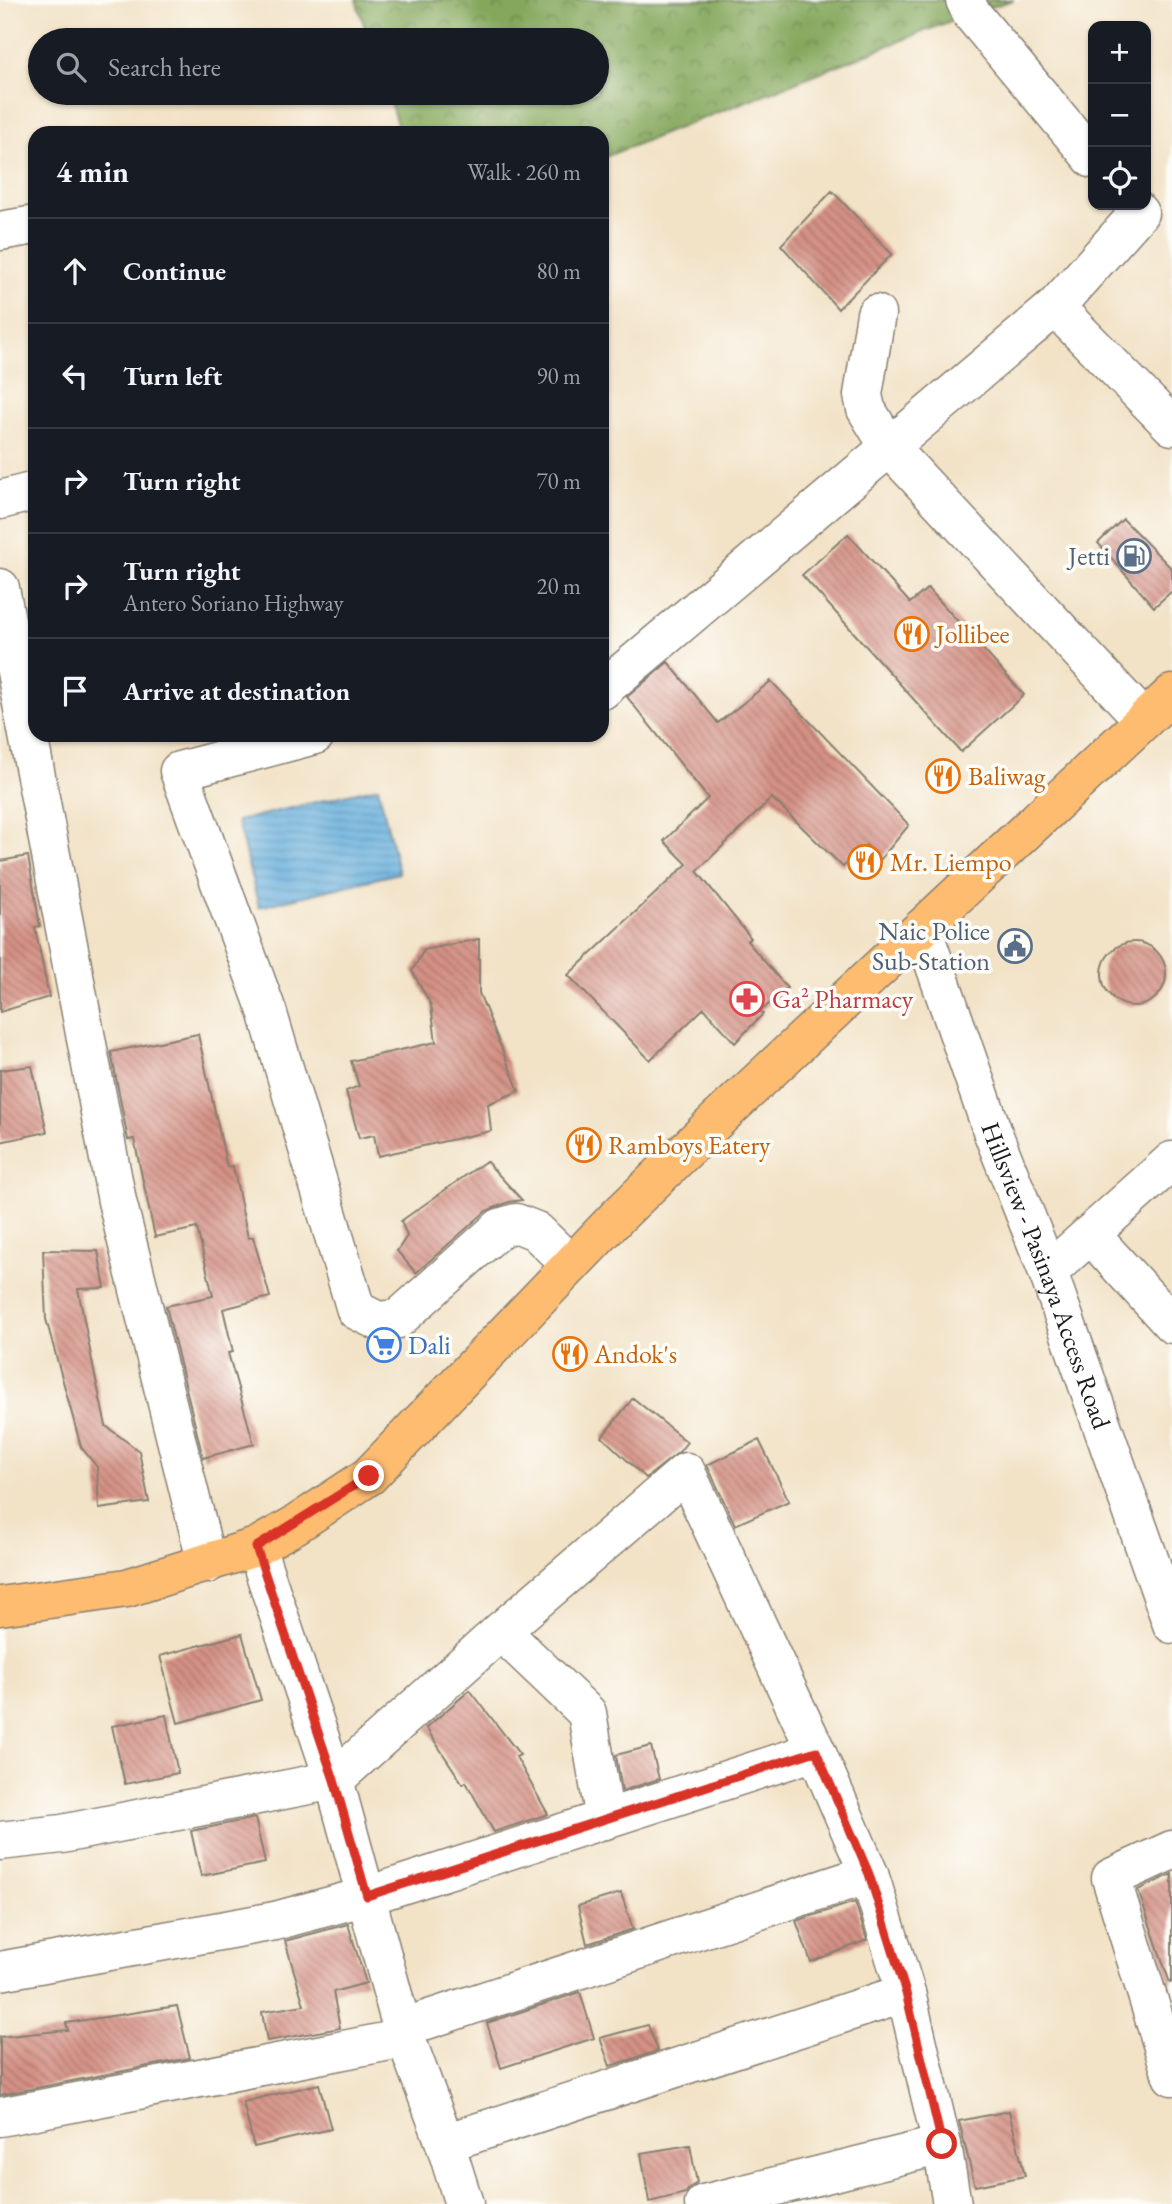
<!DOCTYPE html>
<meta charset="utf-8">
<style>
:root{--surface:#171b24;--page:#20242c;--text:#f1f3f6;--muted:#9ea1a6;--line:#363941}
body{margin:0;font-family:"EB Garamond",serif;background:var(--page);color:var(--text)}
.controls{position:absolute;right:21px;top:21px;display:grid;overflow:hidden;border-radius:14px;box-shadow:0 2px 5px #0004}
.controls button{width:63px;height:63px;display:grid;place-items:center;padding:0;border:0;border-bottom:2px solid var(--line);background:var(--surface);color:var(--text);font:35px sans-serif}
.stop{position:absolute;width:21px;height:21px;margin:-16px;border:5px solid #d93025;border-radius:50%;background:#fff}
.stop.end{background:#d93025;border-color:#fff;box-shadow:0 2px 7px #0008}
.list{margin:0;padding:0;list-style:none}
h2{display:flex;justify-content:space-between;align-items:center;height:91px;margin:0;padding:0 28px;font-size:30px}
h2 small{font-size:23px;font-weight:400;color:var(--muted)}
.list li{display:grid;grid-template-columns:46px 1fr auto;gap:21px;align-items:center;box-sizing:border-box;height:105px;padding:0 28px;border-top:2px solid var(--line)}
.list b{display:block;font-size:26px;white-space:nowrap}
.list p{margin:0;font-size:23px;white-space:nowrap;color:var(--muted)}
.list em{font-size:23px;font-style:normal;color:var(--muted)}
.icon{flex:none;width:38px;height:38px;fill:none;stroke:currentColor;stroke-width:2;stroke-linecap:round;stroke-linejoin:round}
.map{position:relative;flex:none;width:1172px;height:2204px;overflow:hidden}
.search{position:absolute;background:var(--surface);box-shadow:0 2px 5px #0004;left:28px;top:28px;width:581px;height:77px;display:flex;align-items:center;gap:18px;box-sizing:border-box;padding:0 24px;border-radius:38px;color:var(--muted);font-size:26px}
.panel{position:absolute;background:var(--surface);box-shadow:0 2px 5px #0004;left:28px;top:126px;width:581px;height:616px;border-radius:21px}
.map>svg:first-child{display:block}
</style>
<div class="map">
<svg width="1172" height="2204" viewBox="0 0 1172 2204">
<defs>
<pattern id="forest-crowns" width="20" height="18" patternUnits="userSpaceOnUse" patternTransform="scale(1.75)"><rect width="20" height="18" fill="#84a75c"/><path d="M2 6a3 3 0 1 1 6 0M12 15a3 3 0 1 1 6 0" fill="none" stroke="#6b874b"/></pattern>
<pattern id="water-rules" width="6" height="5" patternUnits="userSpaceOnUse" patternTransform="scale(1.75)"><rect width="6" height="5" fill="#66afdd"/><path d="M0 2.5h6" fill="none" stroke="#538eb2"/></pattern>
<pattern id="building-back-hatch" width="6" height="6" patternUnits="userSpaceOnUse" patternTransform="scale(1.75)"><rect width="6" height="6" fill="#d59185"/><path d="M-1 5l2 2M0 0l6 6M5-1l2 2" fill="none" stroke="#ac766c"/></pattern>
</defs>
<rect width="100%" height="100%" fill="#fdfcf7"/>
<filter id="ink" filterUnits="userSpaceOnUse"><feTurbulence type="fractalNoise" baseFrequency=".0143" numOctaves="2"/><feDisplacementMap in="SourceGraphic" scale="14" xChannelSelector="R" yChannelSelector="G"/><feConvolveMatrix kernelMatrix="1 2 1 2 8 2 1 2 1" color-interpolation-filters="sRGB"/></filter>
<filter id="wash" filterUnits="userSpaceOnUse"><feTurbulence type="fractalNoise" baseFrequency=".00686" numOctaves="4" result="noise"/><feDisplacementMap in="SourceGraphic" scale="28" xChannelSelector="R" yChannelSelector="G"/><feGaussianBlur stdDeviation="1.57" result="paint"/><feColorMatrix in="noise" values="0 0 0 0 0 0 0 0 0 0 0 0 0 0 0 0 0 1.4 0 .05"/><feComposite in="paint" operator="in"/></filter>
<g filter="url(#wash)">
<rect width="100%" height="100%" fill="#f2e2c6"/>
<!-- forest -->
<path fill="url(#forest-crowns)" stroke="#50623c" stroke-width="2" d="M356,0H1014L971,13L602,158V133H400L387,93H597V40H369Z"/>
<!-- water -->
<path fill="url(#water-rules)" stroke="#41667c" stroke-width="2" d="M378,787L399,873L259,907L237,821Z"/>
<g id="blocks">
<!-- building -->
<path fill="url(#building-back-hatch)" d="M832,191L892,254L838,309L781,245Z
M1123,519L1172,569V591L1154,607L1098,543Z
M848,534L910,603L928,588L1024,695L961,752L802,575Z
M668,662L718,723L771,681L909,825L880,860L866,845L843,867L772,798L697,871L751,938L747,941L787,988L760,1012L763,1014L735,1043L704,1008L650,1060L568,975L687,864L664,841L708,798L627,697Z
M28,856L40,926L35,927L49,997L0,1012V861Z
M479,939V993L519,1091L488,1104L491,1131L378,1156L374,1135L359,1138L346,1091L359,1086L351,1061L436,1042L431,1005L412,971L424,950Z
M1102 974a32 32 0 1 1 64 0a32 32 0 1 1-64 0Z
M198,1034L227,1167L233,1166L248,1238L253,1237L270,1297L223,1309L233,1352L228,1353L254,1444L203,1458L166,1306L213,1296L197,1228L155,1237L134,1139L128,1140L111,1052Z
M32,1066L47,1132L0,1142V1070Z
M486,1161L522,1200L509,1202L486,1211L416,1273L397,1251L407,1236L401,1221Z
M43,1250L98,1251L105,1288L78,1289L94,1371L106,1426L139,1451L149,1502L99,1509L97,1467L81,1447L46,1319Z
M633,1398L687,1442L679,1452L646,1478L602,1437Z
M759,1440L789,1501L735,1525L707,1465Z
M242,1634L261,1700L178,1723L160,1656Z
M470,1690L520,1755L516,1757L548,1814L494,1832L466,1782L463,1784L426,1728Z
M166,1715L178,1773L125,1784L112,1726Z
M651,1746L659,1779L622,1791L616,1755Z
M255,1818L265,1863L201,1876L191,1831Z
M1172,1874V1982L1170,1983L1138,1890Z
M621,1893L633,1929L587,1944L578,1906Z
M855,1902L867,1940L811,1962L796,1921Z
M348,1924L366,1983L333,1992L340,2028L267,2041L262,2012L304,2005L285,1941Z
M580,1992L594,2038L501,2068L487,2023Z
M177,2006L190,2058L0,2095V2037L68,2030L66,2023Z
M648,2025L658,2051L610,2066L600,2038Z
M319,2084L331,2129L254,2147L243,2102Z
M1009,2111L1025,2176L975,2186L959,2121Z
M690,2145L697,2183L689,2188L686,2193L649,2202L641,2153Z"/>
</g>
</g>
<g filter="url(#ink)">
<use href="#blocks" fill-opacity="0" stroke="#877f71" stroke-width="2"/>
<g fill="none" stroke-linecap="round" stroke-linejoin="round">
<!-- minor casing -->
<g stroke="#877f71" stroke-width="41">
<g id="minor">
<path d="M965,0L971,13L1093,159"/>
<path d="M1132,205L1139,213L1055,307L1172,426"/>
<path d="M0,231L35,225"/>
<path d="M876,314L863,395L866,409L889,447L1144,720"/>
<path d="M0,500L35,491"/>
<path d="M0,588L117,1201L207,1564"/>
<path d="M602,690L1055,307"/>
<path d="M315,735L179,771L267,1011L356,1310L378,1321L398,1319L500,1228L516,1223L536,1231L571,1265"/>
<path id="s1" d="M922,928L994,1136L1048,1272L1172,1624"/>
<path d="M1090,1234L1172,1324"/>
<path d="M1048,1272L1172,1161"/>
<path d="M256,1547L334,1780L402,2028L445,2143L464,2204"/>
<path d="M501,1631L587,1713L605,1820"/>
<path d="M0,1841L62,1834L334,1780L501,1631L686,1472L816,1751L869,1874L906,1993L942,2145L952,2204"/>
<path d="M1172,1850L1111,1878L1172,2076"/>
<path d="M0,1971L275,1921L367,1896L816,1751"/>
<path d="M402,2028L869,1874"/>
<path d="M0,2117L405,2038"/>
<path d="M445,2143L906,1993"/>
<path d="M704,2204L942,2145"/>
</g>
</g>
<!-- major casing -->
<g stroke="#877f71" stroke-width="41">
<path id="major" d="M0,1606L127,1588L256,1547L295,1525L369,1476L617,1217L717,1120L1172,694"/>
</g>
<!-- minor -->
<use href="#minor" stroke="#fff" stroke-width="38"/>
<!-- major -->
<use href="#major" stroke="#febc70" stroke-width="38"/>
</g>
</g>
<g fill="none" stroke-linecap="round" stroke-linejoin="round" filter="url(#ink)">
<!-- route -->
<path stroke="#d93025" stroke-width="9" d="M369,1476L256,1547L334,1780L367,1896L816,1751L869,1874L906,1993L942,2144"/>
</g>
<!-- icons -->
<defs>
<g id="fuel-ring" transform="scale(1.75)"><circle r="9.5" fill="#fdfcf7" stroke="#5c6f8a" stroke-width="1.5"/><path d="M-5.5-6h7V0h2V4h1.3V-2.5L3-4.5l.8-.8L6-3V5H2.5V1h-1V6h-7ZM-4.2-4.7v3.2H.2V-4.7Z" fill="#5c6f8a"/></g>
<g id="restaurant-ring" transform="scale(1.75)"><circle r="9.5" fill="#fdfcf7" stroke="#e8710a" stroke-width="1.5"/><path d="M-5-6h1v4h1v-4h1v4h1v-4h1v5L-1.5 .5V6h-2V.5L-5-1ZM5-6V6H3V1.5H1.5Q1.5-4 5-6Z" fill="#e8710a"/></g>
<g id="civic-ring" transform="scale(1.75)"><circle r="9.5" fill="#fdfcf7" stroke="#5c6f8a" stroke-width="1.5"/><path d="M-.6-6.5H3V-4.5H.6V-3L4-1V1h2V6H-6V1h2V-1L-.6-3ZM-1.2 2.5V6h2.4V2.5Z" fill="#5c6f8a"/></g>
<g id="pharmacy-ring" transform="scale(1.75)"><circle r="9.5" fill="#fdfcf7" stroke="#e0444e" stroke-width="1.5"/><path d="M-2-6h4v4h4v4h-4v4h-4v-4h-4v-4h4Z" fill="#e0444e"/></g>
<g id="supermarket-ring" transform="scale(1.75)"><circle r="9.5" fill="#fdfcf7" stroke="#3f7fe0" stroke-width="1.5"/><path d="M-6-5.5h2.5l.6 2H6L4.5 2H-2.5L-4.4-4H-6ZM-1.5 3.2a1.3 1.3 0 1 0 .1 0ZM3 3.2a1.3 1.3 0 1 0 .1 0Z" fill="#3f7fe0"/></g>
</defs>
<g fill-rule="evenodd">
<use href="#fuel-ring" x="1134" y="556"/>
<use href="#restaurant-ring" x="912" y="634"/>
<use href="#restaurant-ring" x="943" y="776"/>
<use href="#restaurant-ring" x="865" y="862"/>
<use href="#civic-ring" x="1015" y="946"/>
<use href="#pharmacy-ring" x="747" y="999"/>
<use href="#restaurant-ring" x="584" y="1145"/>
<use href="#supermarket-ring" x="384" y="1345"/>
<use href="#restaurant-ring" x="570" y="1354"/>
</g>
<g text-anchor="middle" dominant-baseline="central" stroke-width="7" stroke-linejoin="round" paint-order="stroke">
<!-- service labels -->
<g font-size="26" fill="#4e5e75" stroke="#fdfcf7" text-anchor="end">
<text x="1110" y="556">Jetti</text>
<text x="990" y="931">Naic Police<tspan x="990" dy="30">Sub-Station</tspan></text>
</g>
<!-- food labels -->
<g font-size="26" fill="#c56008" stroke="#fdfcf7" text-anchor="start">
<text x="936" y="634">Jollibee</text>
<text x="968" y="776">Baliwag</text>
<text x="890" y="862">Mr. Liempo</text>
<text x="608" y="1145">Ramboys Eatery</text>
<text x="594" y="1354">Andok's</text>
</g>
<!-- health labels -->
<g font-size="26" fill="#be3a42" stroke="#fdfcf7" text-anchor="start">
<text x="772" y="999">Ga² Pharmacy</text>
</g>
<!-- street labels -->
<g font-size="26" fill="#1c1c1c" stroke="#fdfcf7">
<text stroke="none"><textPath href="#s1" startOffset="369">Hillsview - Pasinaya Access Road</textPath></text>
</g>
<!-- shop labels -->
<g font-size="26" fill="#366cbe" stroke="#fdfcf7" text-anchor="start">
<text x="408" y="1345">Dali</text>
</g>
</g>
</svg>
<div class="controls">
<button>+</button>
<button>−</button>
<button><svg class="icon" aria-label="locate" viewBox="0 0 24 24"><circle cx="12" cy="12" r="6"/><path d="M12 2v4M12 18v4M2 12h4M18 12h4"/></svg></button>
</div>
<div class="stop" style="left:942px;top:2144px"></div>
<div class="stop end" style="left:369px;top:1476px"></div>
<div class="search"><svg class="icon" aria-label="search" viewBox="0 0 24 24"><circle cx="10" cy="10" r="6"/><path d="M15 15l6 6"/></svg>Search here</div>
<section class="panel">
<h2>4 min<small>Walk · 260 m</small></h2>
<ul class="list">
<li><svg class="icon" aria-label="ahead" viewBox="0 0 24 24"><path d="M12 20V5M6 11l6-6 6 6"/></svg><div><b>Continue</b></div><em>80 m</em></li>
<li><svg class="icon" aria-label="left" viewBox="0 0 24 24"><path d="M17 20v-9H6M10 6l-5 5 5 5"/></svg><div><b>Turn left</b></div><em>90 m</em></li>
<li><svg class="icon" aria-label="right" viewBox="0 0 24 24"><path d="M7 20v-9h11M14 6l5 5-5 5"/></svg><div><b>Turn right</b></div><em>70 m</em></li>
<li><svg class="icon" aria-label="right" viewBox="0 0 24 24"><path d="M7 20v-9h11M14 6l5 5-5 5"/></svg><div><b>Turn right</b><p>Antero Soriano Highway</p></div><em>20 m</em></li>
<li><svg class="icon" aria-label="arrive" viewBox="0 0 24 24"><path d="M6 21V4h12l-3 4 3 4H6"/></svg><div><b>Arrive at destination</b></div></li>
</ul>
</section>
</div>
